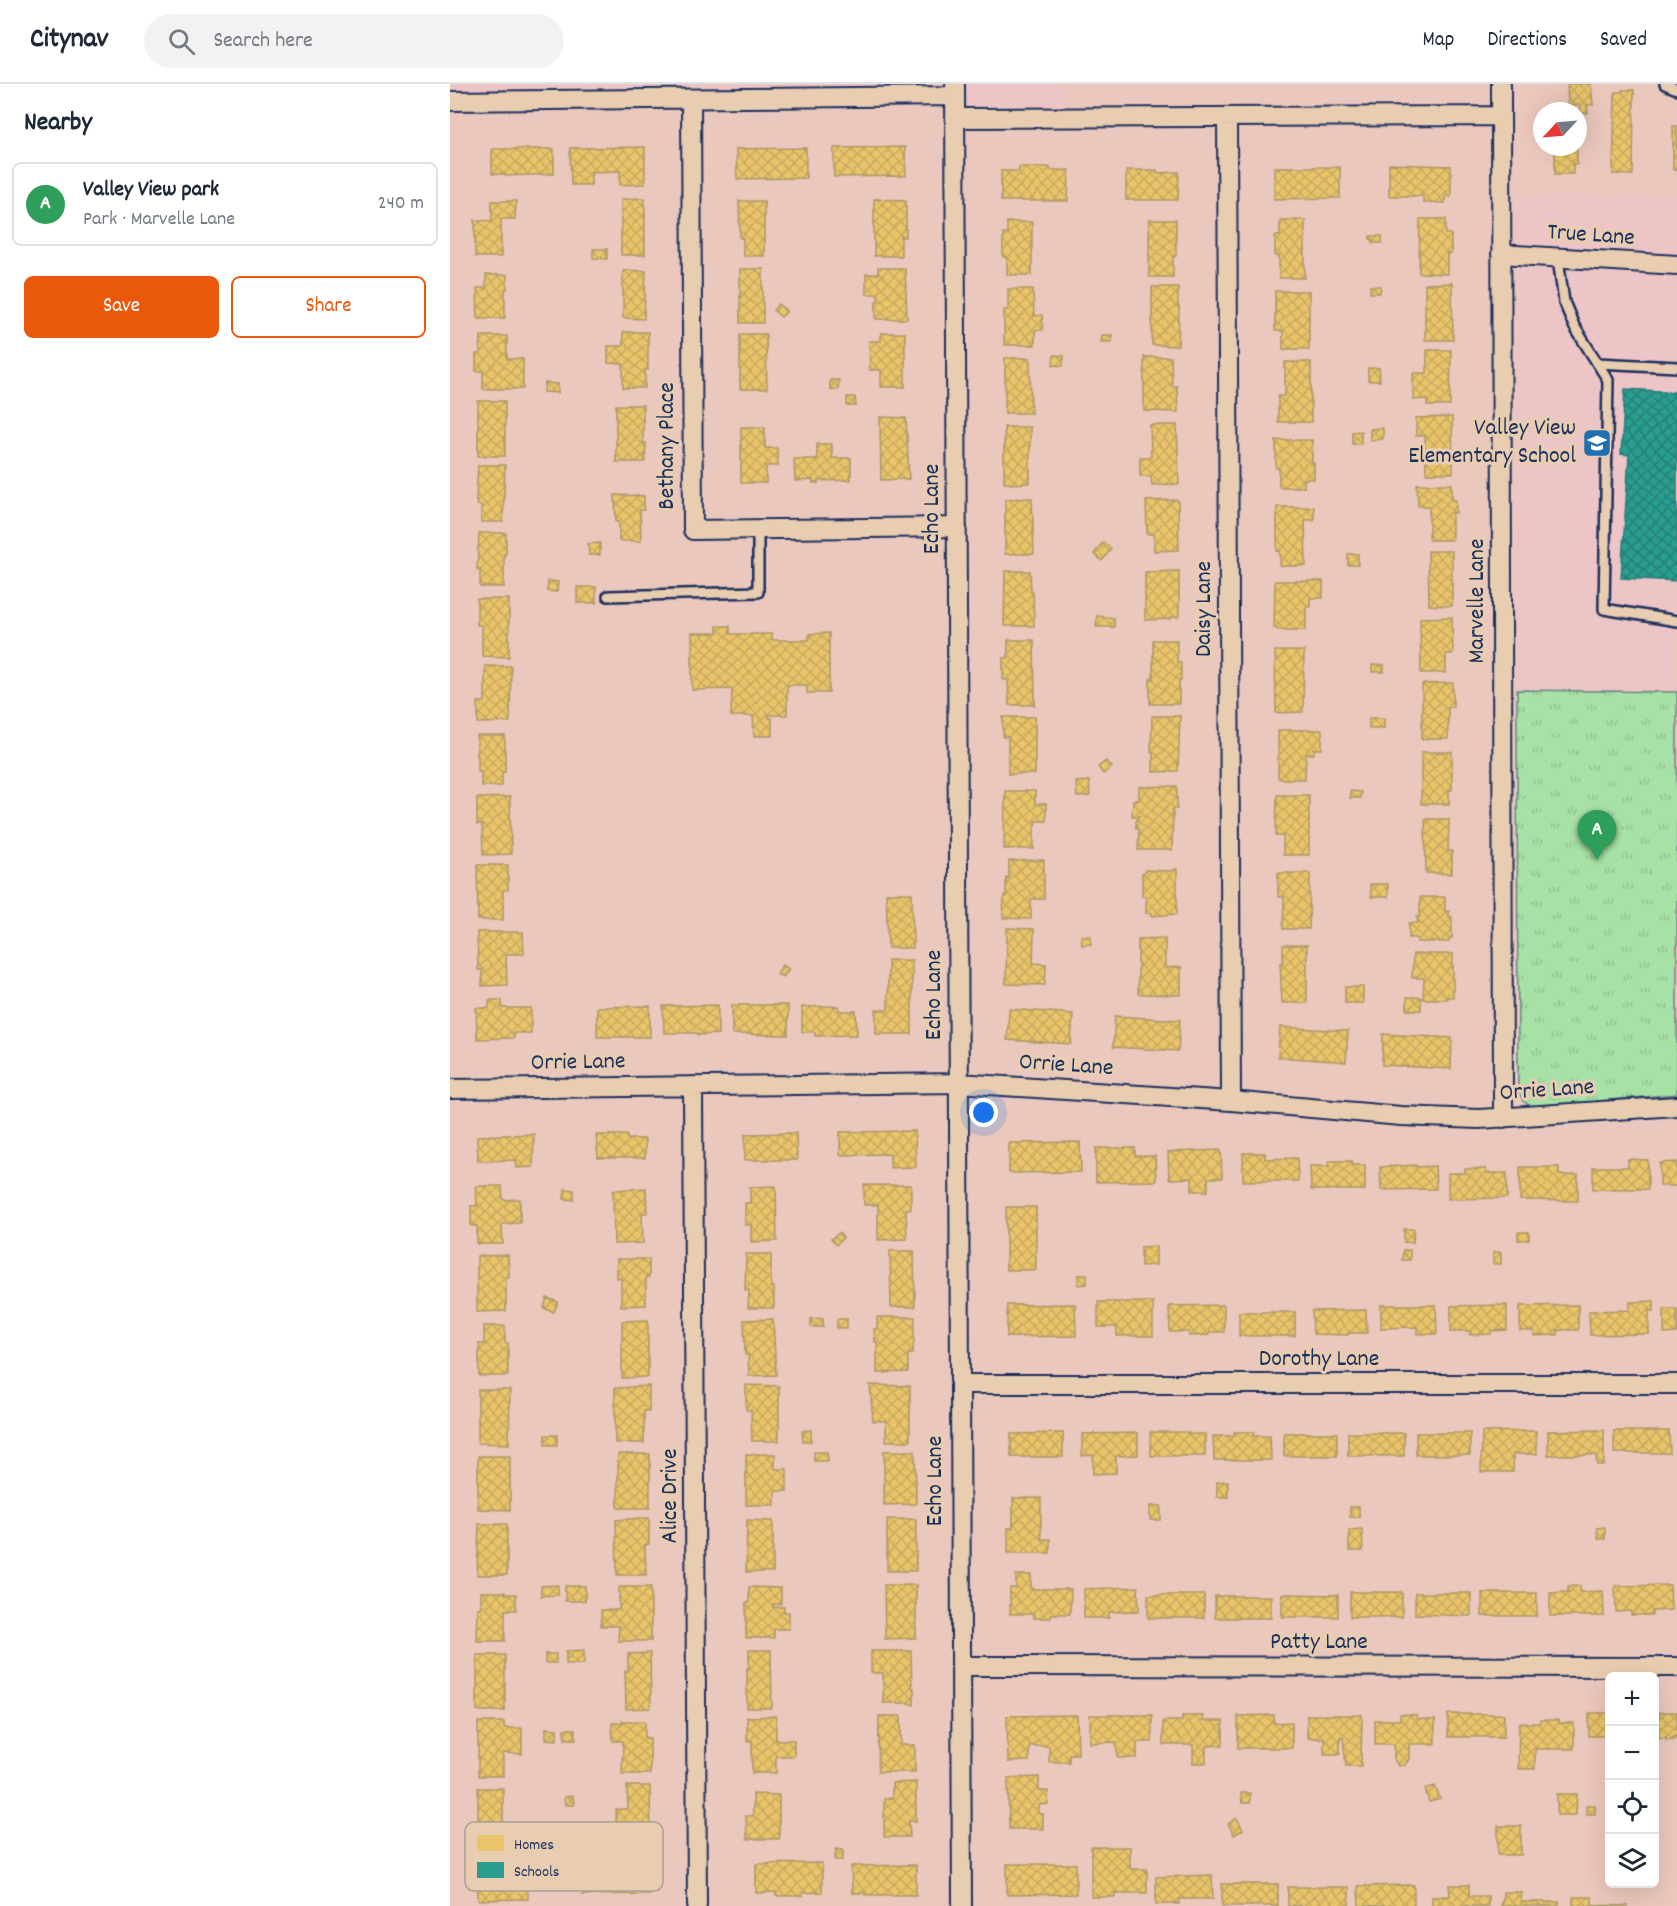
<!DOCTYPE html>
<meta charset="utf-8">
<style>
:root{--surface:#fff;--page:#f2f2f3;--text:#1f2937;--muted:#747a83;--line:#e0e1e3;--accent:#ea580c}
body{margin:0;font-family:Dekko,sans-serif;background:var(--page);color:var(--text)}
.controls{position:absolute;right:18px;bottom:18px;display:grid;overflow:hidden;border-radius:9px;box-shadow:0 6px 24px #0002}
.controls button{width:54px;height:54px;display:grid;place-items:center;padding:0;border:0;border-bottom:2px solid var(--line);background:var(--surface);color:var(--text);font:30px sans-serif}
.compass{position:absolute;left:1083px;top:18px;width:54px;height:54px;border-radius:50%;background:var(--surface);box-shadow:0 6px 24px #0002;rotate:244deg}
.you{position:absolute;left:534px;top:1029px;width:21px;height:21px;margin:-15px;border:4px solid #fff;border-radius:50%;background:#1a73e8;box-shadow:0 0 0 9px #1a73e833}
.badge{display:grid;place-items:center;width:39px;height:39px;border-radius:50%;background:var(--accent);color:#fff;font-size:20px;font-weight:700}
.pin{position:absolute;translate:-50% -50px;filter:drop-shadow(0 2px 3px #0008)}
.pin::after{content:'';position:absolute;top:32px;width:21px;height:18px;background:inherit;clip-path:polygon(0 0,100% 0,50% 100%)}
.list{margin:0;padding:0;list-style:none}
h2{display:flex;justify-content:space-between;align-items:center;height:78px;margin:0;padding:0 24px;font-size:26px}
h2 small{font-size:20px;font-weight:400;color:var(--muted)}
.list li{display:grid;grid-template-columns:39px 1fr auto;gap:18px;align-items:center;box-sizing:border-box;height:84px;margin:0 12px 12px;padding:0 12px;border:2px solid var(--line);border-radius:9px}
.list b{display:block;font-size:22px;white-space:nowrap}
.list p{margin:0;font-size:20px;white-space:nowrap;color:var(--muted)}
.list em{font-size:20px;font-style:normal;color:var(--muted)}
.actions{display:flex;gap:12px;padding:18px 24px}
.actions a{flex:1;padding:14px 0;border:2px solid var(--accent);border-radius:9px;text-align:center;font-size:21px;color:var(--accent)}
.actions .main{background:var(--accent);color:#fff}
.icon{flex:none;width:33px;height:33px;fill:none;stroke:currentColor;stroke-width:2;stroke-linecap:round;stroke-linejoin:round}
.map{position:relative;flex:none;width:1227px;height:1822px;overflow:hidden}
header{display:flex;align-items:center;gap:36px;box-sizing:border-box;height:84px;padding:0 30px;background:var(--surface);border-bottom:2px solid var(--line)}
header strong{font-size:28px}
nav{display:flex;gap:33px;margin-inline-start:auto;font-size:21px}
.search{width:420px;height:54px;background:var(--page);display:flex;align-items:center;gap:15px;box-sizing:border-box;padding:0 21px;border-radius:33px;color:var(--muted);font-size:22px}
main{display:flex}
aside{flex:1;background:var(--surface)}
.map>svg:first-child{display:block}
</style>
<header>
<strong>Citynav</strong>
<div class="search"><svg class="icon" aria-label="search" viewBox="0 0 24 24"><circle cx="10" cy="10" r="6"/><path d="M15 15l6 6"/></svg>Search here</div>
<nav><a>Map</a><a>Directions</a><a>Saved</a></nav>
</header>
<main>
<aside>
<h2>Nearby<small></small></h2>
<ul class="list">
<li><span class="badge" style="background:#2e9e5b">A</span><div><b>Valley View park</b><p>Park · Marvelle Lane</p></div><em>240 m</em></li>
</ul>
<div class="actions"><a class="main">Save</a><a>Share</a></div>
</aside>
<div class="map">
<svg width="1227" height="1822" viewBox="0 0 1227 1822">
<defs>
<pattern id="park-tufts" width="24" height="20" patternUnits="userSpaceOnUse" patternTransform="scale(1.5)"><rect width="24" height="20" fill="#a8e1a5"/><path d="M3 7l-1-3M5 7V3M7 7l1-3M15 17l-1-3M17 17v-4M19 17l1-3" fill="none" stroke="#90c190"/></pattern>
<pattern id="homes-cross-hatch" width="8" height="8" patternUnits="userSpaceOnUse" patternTransform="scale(1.5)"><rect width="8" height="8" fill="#e9c46a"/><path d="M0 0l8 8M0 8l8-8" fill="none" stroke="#c7a95e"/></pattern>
<pattern id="schools-cross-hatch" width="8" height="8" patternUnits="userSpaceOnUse" patternTransform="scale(1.5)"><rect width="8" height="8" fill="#2a9d8f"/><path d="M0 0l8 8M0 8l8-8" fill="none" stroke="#238078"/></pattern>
</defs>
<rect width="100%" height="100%" fill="#ebc8bd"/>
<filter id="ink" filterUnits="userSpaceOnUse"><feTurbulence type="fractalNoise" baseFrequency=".0167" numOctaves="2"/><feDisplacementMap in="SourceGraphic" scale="12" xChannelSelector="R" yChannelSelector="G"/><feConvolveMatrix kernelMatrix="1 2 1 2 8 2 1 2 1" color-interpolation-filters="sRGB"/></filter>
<g filter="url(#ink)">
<!-- built -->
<path fill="#edc5c6" d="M7,0H616V34H505V12L3,17Z
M1227,111V608L1067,606L1066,112Z"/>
<!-- park -->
<path fill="url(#park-tufts)" stroke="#628882" stroke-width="1.5" d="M1067,606L1227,608V1010L1082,1023L1073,1017L1068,1006Z"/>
<!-- homes -->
<path fill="url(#homes-cross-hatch)" stroke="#ab9766" stroke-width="1.5" d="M1117,0H1141L1143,21H1137L1138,29H1130V21L1118,22Z
M1172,6H1184L1183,91L1163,90L1165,8H1172Z
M1223,42H1227V86H1223Z
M195,63V100L170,101V87L141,88V101H121L120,64Z
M455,63L456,92L384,93V64Z
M1105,63H1127V80H1123V90H1105Z
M356,64V94L287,95L286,65Z
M42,65H104V90L55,92V90H42Z
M939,80L1001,82V112H995V119L973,118V112H939Z
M569,83H600V86H619L618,117H551V87H569Z
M824,83H890V114L824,115Z
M676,86H707V89L729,88L728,116H676Z
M195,114V171H171V115Z
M424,115L456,116V153H451V172H424Z
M42,117H66L65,135H51V173H25V136L42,137Z
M289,117H314V172H293V154H290Z
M970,135H996V150H1001V170H997V190L969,189Z
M699,136H726V172L723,173V193H699Z
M830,136H855V194H829V172H825V152H830Z
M557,138H582V191H557V173H553V150H557Z
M920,152H932V159H923V156L920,155Z
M143,165H157V175L143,174Z
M428,184H455L457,235H426V217H428V210H416V190H428Z
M290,185H313V239H290Z
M173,186L196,187L194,235L173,234Z
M36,191H57V205H55V234H28L27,204H36Z
M1002,199L1003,256H975V200Z
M920,202H931L930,209H920Z
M702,203H728V223H729V226L728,262L702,261Z
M558,205H583L584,232L592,231L593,246H585V261H554V226H558Z
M825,207H859V265H833V247H825Z
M329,220L337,227L331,233L323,226Z
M173,248H198V286H195V304H173V280L158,279V262H173Z
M431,249H455V303H431V286H420L419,257H431Z
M290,250H316L317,305H290Z
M652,251H662V258H651Z
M31,252H57V275H73V305H33V287H26V270H30Z
M977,266H1001L1000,322H977V315L963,316V289H977Z
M604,271L614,272L613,282L603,281Z
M694,273H721L722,302H727L728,328L694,327Z
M555,274H580L581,329H555Z
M835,278H861V338H828V312H835Z
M918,284H929L930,297H918Z
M380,296H389L388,306L380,305Z
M95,299L108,300V309L94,308Z
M397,313H405L406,322H397Z
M28,317H55V372H28Z
M166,321H193V359H196L195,378H166Z
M430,333L456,334L459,395L431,396Z
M1002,333L1003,389H976L975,352H966V334Z
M700,341H727L729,400L702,401L701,392H690V373H701Z
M291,343H315V364H327L328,382H316V399H291Z
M554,343H580V399L560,400V399H554Z
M933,344V355L920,356V345Z
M911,347V360H902V348Z
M826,356H862V379H864V395H854V403H829V384H826Z
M367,360H382V374H401V396L368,397V399H363V396L345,397L344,375H367Z
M28,381H55L53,438H31V421H27L26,416Z
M967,400H1002V416H1006V429H1002V456H979V422H968Z
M165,411L194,412V426H190L191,457H169V438H166Z
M582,414L584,470H555V415Z
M728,416L729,466L704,467V450H697L696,417Z
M827,423H864V436H855L856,482H830V467H827Z
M29,449H56V470H54V503H30V486H27Z
M653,458L661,465L652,477L644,470Z
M150,459V471H139L138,460Z
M978,467H1002V522L979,521Z
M898,470H908V481H898Z
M555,487H580L581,507H583L584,542H554Z
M729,487V533H721V535L695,536V488Z
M98,497L108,498L107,508L97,507Z
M825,497H873V514H860V523H856V546H827V544H824Z
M127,503H146V519H127Z
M27,515H59V573L32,572V541H27Z
M647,532L664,534V543H646Z
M1002,533L1003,570H996V589H971L970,534Z
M267,542H280V550H322V556H359V550L379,549V609H357V601H337V631H319V634H322V652H304L303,632H281L282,605L242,606V549H267Z
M558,556H584L585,621H559L558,596H553V574H558Z
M703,556H727V578H731V596H729V620H700V595H703Z
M825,567H854L853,628L826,629Z
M922,581H934V588H922Z
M35,582H61L60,638L28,639V618H35Z
M1003,599V623H998V655H972V600Z
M702,632H730L728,687L703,688V668H701Z
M553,633H585V690H558V653H553Z
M919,634H934V644H919Z
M828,646H872V665H864V670H856L855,695H830L828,693Z
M27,652H55V688H52V702H31V687H28V672H27Z
M971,668H1002V706H999V720H971Z
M656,677L662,683L653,690L648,683Z
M639,697L640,712L627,713L626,698Z
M727,702V725H723L722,766H688L689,746L686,744V737L690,732H682L683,716H689V703Z
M555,707H585V720H596V737H585L586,742H584V765H554Z
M900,707L911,708L910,714H900Z
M827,711H859V771H833V752H826Z
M60,713L61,770L33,771L32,741H27V714Z
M975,735H999L998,767H1002V790L976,789Z
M594,776V815H581V835L553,834L554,812H556V793L559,794V777Z
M27,781H58V806H53V836H28Z
M727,785V830L702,832V829H696V812H692V789L695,788V786L719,787Z
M828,789H860L859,845H833L834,813H828Z
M920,800H938V813H921Z
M436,809H462L463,864H438Z
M970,813H995V828L999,827V833H1002V854H999V858H967V854H959V839H968L967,833H970Z
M557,844L584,845L583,879L596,880L595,901L556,900Z
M27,848H73L74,870H56L57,901L32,902V886H28Z
M631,852H641V860L632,861Z
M715,854V884L731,883V911L688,910V855Z
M833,861H857V919H832L830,879H833Z
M963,870H1003V913H997V915H973L974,894H962Z
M438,876H462V950H426V926H438Z
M332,881L339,885L333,893L327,890Z
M895,903H913V919H895Z
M957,913H971V926H957Z
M39,916H52V924H81V949H64V954L27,955L26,924H39Z
M268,921V950L248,951V949H214L213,922Z
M282,921H338V951L282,950Z
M200,922V953H147V923Z
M389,922V927H406L407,951L365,952V948H352V923Z
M559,925L623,930L621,960L557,956Z
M665,932L730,936L728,967L663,963Z
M830,943L898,947L896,978L828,973Z
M933,950L1002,954L1001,985L932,981Z
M465,1047L466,1083L440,1084V1070L390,1071V1048Z
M346,1049L347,1076H295V1050Z
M84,1050L83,1083L67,1084L66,1076L28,1077L27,1052Z
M146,1051H177V1055H195V1074H148Z
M630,1058L631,1088L559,1089V1059Z
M646,1064H685V1072H705L706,1097L646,1098Z
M771,1066L772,1094H758V1107H742V1094L719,1095L718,1068Z
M793,1069H815V1075L847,1074L848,1097H793Z
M1178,1075L1198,1076V1105H1143V1083H1178Z
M879,1077H902V1081H915V1106H861L860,1082H879Z
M1227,1078V1102H1210V1079Z
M966,1081V1083L985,1082L986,1105L931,1106L930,1083Z
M1070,1083H1109V1091H1128V1117L1070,1116Z
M1015,1085H1036V1089H1057V1114L998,1115V1089H1015Z
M414,1101H461V1125H456L457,1155L428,1156V1121H414Z
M26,1102H52L53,1116L70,1115V1139L52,1140L53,1160H27V1142H21V1122H27Z
M326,1102L327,1157L301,1158V1141H295V1119H300V1103Z
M196,1104L197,1129H192L193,1159L164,1160L163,1107L164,1106Z
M115,1105L124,1106V1116L114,1115Z
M556,1123H586V1186H556Z
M954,1145H964L963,1159L954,1158Z
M1068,1148H1079V1156H1068Z
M389,1149L393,1154L386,1161L381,1155Z
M706,1162V1181L691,1182V1163Z
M953,1166H960V1176H952Z
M440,1167H464L465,1223H441Z
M1043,1168H1051V1180H1043Z
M296,1170H321V1203H324V1224H298L299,1206H295Z
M58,1171L59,1194H56V1227L27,1228V1172Z
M167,1175H199V1193H196V1221L171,1222V1194H167Z
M637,1190V1200L628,1201V1191Z
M97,1214L108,1218L104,1228L94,1224Z
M1204,1217V1227H1199V1250L1140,1251L1139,1227L1180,1226V1218Z
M648,1218H703V1252H667V1243H648Z
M625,1220L626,1252L557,1253V1221Z
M774,1221V1248H760L759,1251L739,1252V1248H720L719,1222Z
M931,1221H986L987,1250H967V1243L931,1244Z
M1057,1221V1246L1041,1247V1250L1020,1251V1247H1001V1222Z
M1128,1221V1246H1108V1251H1106L1084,1252V1247H1070V1222Z
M1214,1225H1227V1249L1214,1250Z
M916,1226L917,1249H898V1251L863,1250L862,1227Z
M789,1228H845V1252H789Z
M427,1233H465L463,1270H458V1288L427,1289V1258H425L424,1245H427Z
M373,1234V1243H361V1235Z
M323,1235L326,1291L299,1292L298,1271H295L294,1236Z
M387,1235H397V1244H387Z
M198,1236V1293L172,1294V1237Z
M34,1242H55V1259H58V1292H29V1260H34Z
M296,1301L329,1302V1357H302L301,1326H296Z
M420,1301L460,1302V1357H436V1337H423Z
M199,1302V1327H194V1359H165V1304Z
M28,1306H60L59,1360L28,1359Z
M361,1346V1357H353L352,1347Z
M1154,1346V1381H1147L1146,1371H1098V1347Z
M1086,1347L1087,1370H1063V1388H1031L1032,1348Z
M1164,1347H1219L1220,1369H1164Z
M700,1348H738V1350H755V1372H701Z
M784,1348H804L803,1352H820L821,1376H764L763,1352H784Z
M613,1349V1373H561V1350Z
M688,1349V1371L666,1372V1389L643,1390V1371L632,1372V1350Z
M834,1349H887V1372H834Z
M898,1349H954V1372H898Z
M966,1349H1020V1371H966Z
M95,1351H107V1361H95Z
M434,1367H465L466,1420L434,1421Z
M364,1368H377L378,1377H364Z
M168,1370H200V1424H168Z
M296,1370H325V1385H337V1407H325V1421H296Z
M28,1372H60V1426L28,1425Z
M778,1397V1413H767V1398Z
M563,1414H591V1455H600V1469H558V1444H563Z
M700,1422H711V1436H700Z
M900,1423H909V1433H900Z
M191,1434H199V1460L195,1461L196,1491H167L166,1436Z
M437,1435H466V1487H437Z
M297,1436L323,1437V1488H296Z
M29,1440H57V1491H27Z
M1155,1443V1455H1148L1147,1444Z
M912,1445L913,1467H899V1446Z
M566,1491H581V1505H621L620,1530H601V1534H584L583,1530H560V1504H566Z
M108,1501V1511L91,1512V1502Z
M434,1501H466V1554L435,1555Z
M1220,1501L1221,1526L1202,1527V1531H1181V1527L1166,1528L1165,1502Z
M115,1502H135V1517H115Z
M1118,1502H1130V1508L1153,1507L1154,1532H1100V1509L1118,1508Z
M169,1503H201V1557H168L169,1542H151V1526H169Z
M299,1503L331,1504V1520H323V1523H334V1528H339V1545H324V1554H296V1519H299Z
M688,1503L689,1527L659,1528V1534H634V1505Z
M31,1508H55V1510H66V1526H55V1557H27L28,1524H31Z
M900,1508H952V1533H900Z
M965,1509H1021V1532L965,1530Z
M1032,1509H1087V1532H1032Z
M832,1510L888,1511V1533H832Z
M698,1511H754V1534H698Z
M765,1512H821V1534H765Z
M134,1566V1580H116V1567Z
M299,1566H321L322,1624H297V1584H299Z
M421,1567H461L462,1604H464V1621L459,1619H433V1589H421Z
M200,1569L201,1624L176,1625L175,1587H178V1570Z
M95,1570H106V1579H95Z
M27,1571H55V1627H27Z
M1209,1628H1227V1654L1224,1652V1655L1216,1656V1653L1209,1654Z
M1139,1629H1160V1652H1139Z
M950,1630L966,1631L967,1635L985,1636V1660H959V1675L955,1681L948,1682L944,1675V1660H925V1636H950Z
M998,1630H1054V1653H998Z
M627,1631L628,1670H619V1678H599V1662H579V1677L558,1678L557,1632Z
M640,1631H702V1658H687V1674H668L666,1658L640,1659Z
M824,1631V1639L842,1638V1664H788V1632Z
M857,1631H912L911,1682H896L893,1653H890V1670H874V1654H857Z
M326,1632V1656H344V1672H326V1689H302V1657H297V1633Z
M429,1632H451V1661H465V1688H428Z
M732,1632H753L752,1637H773V1661L756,1662V1679H743V1661H713V1637H732Z
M1090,1636H1109V1639H1124V1665H1085V1685H1068L1069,1639H1090Z
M172,1637H195V1654H200V1690H172L173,1657H163L162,1639H172Z
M28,1638H54V1644H72V1670L53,1669V1692H28Z
M96,1644L107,1645V1656L96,1655Z
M114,1645H125L126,1655H115Z
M589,1693V1707H598V1720L589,1721V1730H593V1745H559L558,1694Z
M466,1698V1737H459L460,1753H434V1715L442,1714V1699Z
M177,1702H200L201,1756H178V1742H166V1725H178Z
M985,1702L990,1715L979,1718L975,1705Z
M28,1704H53V1739H59V1758L28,1759Z
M791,1709H800V1719H792Z
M303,1710L329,1711V1755H297L296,1732H303Z
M1107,1710H1127L1126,1731H1107Z
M123,1712L124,1721H115L114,1713Z
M1136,1721H1145V1730H1136Z
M787,1734L793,1746L784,1751L778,1740Z
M1048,1742H1071V1771H1048Z
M641,1763H680V1785H697V1809H665V1813H641Z
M386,1765L393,1766V1776H385Z
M199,1779V1810L132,1811V1781Z
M372,1779V1808L353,1809V1812H326V1808L306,1809V1780Z
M557,1780H626V1810L557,1811Z
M466,1781V1811H415V1809H402L401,1782Z
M27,1786H77L78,1815L28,1816Z
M762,1791L763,1815H730L729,1820H706V1793Z
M772,1800H828V1822H772Z
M964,1801V1822H909L908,1802Z
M999,1801H1019V1812H1038V1822H982V1813L1000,1812Z
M838,1803H899V1822H838Z
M1053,1808H1071V1818H1109V1822H1051V1818H1053Z
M1123,1813H1142V1821L1179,1822H1123Z"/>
<!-- schools -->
<path fill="url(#schools-cross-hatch)" stroke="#267c80" stroke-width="1.5" d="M1175,305L1227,308V497L1171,494L1179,371L1171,370Z"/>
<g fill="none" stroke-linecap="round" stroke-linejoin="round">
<!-- service casing -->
<g stroke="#1b2f5e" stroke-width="14">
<path id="service" d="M1215,0L1227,5
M1108,174L1114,218L1124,242L1158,296L1154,525L1227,537
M1147,279L1227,283
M158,512L308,508V445"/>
</g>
<!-- minor casing -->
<g stroke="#1b2f5e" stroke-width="22">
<path id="minor" d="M505,0L512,1822
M1051,0L1053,1034
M241,15L243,446L507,443
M0,17L505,12
M777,33L781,1017
M505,34L1051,32
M1051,170L1227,181
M243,1002L247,1822
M0,1005L509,999L781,1017L951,1032L1029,1035L1227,1022
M510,1300H1227
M511,1582L1227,1583"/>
</g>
<!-- service -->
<use href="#service" stroke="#e8cdb0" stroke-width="9"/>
<!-- minor -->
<use href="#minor" stroke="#e8cdb0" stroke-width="18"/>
</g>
</g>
<!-- icons -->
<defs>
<g id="school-square" transform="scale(1.5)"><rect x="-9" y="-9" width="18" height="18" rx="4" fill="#1f6fb2" stroke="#e8cdb0"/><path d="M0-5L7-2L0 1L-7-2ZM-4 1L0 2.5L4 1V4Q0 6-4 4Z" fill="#fff"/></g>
</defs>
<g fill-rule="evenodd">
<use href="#school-square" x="1147" y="359"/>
</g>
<g text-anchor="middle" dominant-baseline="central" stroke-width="6" stroke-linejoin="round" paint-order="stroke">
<!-- street labels -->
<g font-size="24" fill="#1b2f5e" stroke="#e8cdb0">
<text transform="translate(1141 152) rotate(4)">True Lane</text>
<text transform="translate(218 362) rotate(-90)">Bethany Place</text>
<text transform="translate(483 425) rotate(-90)">Echo Lane</text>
<text transform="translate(1028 517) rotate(-90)">Marvelle Lane</text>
<text transform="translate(755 525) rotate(-90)">Daisy Lane</text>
<text transform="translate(485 911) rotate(-90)">Echo Lane</text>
<text transform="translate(128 979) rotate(-1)">Orrie Lane</text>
<text transform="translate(616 982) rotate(4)">Orrie Lane</text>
<text transform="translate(1097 1007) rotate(-4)">Orrie Lane</text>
<text x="869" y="1276">Dorothy Lane</text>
<text transform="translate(486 1397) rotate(-90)">Echo Lane</text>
<text transform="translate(221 1412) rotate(-90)">Alice Drive</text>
<text x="869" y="1559">Patty Lane</text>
</g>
<!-- poi labels -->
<g font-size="24" fill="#1b2f5e" stroke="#e8cdb0" text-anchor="end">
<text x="1126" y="345">Valley View<tspan x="1126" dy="28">Elementary School</tspan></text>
</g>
</g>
<!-- legend -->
<rect x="15" y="1738" width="198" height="69" rx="9" fill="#e8cdb0" stroke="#aa9e97" stroke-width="1.5"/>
<rect x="27" y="1751" width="27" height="16" fill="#e9c46a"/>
<rect x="27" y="1778" width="27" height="16" fill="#2a9d8f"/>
<g font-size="16" fill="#1b2f5e">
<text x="64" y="1765">Homes</text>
<text x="64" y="1792">Schools</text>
</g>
</svg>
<div class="controls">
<button>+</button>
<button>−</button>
<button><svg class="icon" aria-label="locate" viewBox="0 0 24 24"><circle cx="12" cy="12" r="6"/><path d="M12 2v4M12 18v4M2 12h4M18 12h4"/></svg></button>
<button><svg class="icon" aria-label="layers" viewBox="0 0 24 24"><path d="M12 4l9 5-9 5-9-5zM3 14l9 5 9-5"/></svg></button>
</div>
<svg class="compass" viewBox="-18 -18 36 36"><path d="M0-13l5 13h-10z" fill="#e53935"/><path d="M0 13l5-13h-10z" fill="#747a83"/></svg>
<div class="you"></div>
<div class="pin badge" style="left:1147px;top:776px;background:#2e9e5b">A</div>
</div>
</main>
